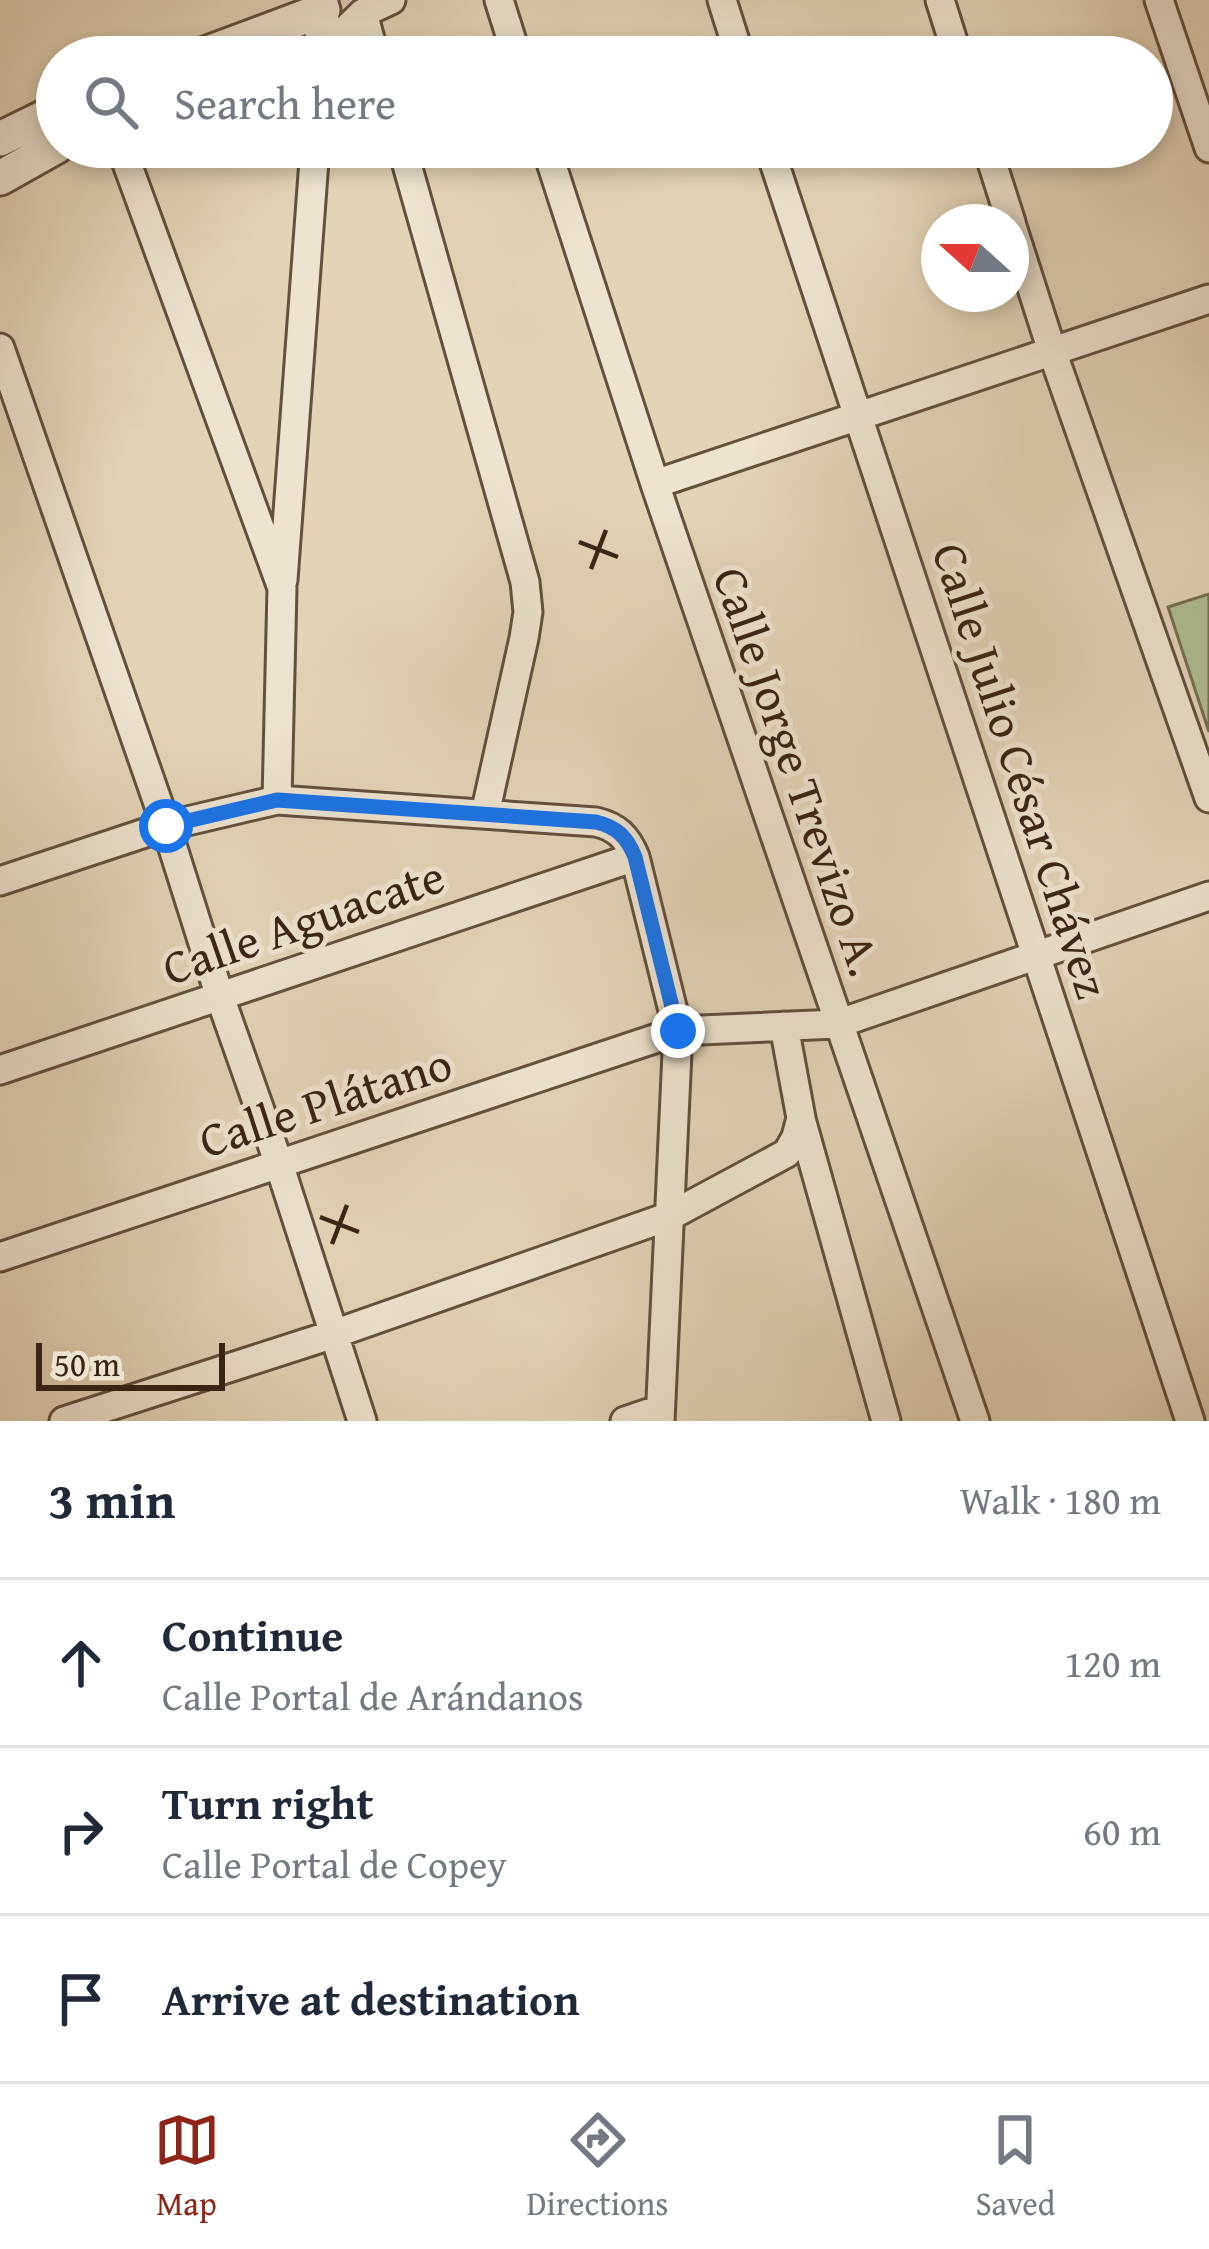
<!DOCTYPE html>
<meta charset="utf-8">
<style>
:root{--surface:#fff;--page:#f2f2f3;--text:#1f2937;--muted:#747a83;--line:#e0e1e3;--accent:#8f2418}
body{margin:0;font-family:"Gentium Book Plus",serif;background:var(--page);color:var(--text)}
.compass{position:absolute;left:921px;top:204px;width:108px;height:108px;border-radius:50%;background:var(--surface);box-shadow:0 6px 18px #0003;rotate:291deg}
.scale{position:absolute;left:36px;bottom:30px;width:189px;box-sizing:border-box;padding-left:12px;border:6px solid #392416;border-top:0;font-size:33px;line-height:42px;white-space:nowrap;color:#392416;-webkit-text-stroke:9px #ece3d0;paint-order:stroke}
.stop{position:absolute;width:36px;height:36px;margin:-27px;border:9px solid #1a73e8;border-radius:50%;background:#fff}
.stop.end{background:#1a73e8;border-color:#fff;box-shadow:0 3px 12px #0008}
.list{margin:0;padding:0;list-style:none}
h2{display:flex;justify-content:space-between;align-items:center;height:156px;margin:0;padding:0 48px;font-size:51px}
h2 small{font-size:39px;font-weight:400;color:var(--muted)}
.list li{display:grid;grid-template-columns:78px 1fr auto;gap:36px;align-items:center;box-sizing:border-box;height:168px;padding:0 48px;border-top:3px solid var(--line)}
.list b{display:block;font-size:45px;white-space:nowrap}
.list p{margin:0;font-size:39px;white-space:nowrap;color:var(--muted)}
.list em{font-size:39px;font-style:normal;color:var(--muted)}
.icon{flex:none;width:66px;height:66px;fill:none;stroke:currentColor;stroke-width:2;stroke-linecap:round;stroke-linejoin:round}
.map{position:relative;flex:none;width:1209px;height:1421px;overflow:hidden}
.search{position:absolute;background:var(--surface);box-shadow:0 6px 18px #0003;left:36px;right:36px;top:36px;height:132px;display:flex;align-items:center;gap:30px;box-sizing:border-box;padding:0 42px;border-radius:66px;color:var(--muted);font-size:45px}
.sheet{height:660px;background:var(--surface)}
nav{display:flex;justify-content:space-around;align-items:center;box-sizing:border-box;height:168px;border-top:3px solid var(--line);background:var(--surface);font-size:33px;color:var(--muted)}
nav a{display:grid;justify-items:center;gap:6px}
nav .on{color:var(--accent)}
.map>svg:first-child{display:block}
</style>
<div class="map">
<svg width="1209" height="1421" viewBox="0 0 1209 1421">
<rect width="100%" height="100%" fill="#e2d4b6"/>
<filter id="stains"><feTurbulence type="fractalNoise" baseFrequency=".00167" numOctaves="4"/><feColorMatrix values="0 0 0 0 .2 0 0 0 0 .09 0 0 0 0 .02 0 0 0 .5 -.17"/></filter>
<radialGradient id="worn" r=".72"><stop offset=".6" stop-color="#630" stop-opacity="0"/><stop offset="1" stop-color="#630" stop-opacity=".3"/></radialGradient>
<!-- green -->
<path fill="#aebe92" stroke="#747154" stroke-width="3" d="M1209,594V732L1168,607Z"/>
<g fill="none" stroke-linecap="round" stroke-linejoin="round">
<!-- minor casing -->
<g stroke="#63503e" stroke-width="33">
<path id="minor" d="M499,0L517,57
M722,0L740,57
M940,0L958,57
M1159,0L1209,148
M363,13L375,57
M322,57L323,52L363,13L391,0
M121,147L282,588L277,800
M402,147L525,582L528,612L524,638L485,814
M546,147L655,484L975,1421
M769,147L1190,1421
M987,147L1011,222
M1011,223L1052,351L1209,798
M0,348L166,826L220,997L279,1164L362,1421
M655,484L1209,299
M283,580L315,147
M0,881L166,826L277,800L596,822C617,827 627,837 635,857L678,1031L660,1421
M0,1070L635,857
M801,1119L886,1421
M0,1257L678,1031L837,1024L1209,896
M64,1421L334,1334L670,1216L787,1153L796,1137L801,1118L784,1026
M625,1421L660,1409"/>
</g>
<!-- tertiary casing -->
<g stroke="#63503e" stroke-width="39">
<path id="tertiary" d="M197,57L323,10
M310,57L323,52L321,0
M0,139L57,111
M0,178L57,146"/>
</g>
<!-- minor -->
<use href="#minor" stroke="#ece3d0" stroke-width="27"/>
<!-- tertiary -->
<use href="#tertiary" stroke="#ece3d0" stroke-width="33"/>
</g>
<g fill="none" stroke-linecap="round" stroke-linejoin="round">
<!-- route -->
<path stroke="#1a73e8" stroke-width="15" d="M166,826L277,800L596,822C617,827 627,837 635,857L678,1031"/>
</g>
<!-- ticks -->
<path fill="none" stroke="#392416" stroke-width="4.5" d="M579,542L618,557M591,569L606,530M320,1217L359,1232M332,1244L347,1205"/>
<g text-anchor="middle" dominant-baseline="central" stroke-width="10" stroke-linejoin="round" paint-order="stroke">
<!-- street labels -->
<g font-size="48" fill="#392416" stroke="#ece3d0">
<text transform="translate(1022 770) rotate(72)">Calle Julio César Chávez</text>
<text transform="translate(799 771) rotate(71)">Calle Jorge Trevizo A.</text>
<text transform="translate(303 921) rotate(-19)">Calle Aguacate</text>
<text transform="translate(325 1101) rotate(-18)">Calle Plátano</text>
</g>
</g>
<rect width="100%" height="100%" filter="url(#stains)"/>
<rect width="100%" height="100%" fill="url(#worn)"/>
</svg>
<svg class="compass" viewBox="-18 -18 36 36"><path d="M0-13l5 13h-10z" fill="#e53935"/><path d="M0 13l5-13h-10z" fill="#747a83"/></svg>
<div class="scale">50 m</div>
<div class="stop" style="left:166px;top:826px"></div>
<div class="stop end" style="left:678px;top:1031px"></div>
<div class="search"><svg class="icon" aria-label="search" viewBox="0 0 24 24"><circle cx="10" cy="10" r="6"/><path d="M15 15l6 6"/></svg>Search here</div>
</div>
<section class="sheet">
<h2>3 min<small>Walk · 180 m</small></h2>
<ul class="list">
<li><svg class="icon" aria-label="ahead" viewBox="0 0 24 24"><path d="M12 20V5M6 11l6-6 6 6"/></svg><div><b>Continue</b><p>Calle Portal de Arándanos</p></div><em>120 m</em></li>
<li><svg class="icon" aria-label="right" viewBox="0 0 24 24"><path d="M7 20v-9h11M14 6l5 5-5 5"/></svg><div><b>Turn right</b><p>Calle Portal de Copey</p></div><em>60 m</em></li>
<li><svg class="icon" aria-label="arrive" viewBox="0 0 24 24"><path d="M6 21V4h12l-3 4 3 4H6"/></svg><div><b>Arrive at destination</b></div></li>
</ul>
</section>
<nav>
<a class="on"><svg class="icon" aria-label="map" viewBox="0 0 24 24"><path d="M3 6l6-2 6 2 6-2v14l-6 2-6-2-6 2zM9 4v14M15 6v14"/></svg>Map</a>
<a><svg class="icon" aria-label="directions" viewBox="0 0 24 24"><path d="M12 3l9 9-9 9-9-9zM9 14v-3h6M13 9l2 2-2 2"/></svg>Directions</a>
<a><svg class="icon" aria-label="saved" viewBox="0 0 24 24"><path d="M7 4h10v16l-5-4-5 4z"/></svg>Saved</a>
</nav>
